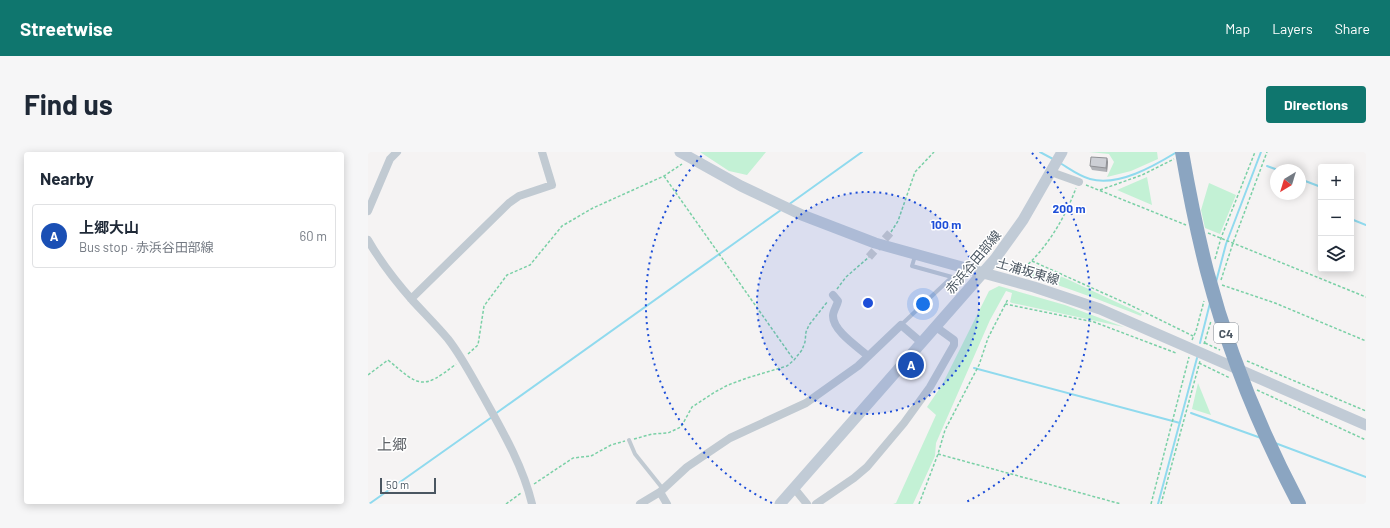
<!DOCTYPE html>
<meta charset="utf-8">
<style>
:root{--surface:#fff;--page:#f6f6f7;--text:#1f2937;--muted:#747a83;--line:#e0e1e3;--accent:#0f766e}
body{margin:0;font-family:Barlow,"Noto Sans JP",sans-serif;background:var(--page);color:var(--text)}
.controls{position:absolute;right:12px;top:12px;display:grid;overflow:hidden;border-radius:4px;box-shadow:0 2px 10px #0003}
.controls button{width:36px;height:36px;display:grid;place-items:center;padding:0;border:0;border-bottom:1px solid var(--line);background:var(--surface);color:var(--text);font:20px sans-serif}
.compass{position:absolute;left:902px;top:12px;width:36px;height:36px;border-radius:50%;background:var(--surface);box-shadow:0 2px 10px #0003;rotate:218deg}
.scale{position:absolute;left:12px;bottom:10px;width:56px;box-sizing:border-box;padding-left:4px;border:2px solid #4a5661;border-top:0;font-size:11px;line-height:14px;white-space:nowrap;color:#4a5661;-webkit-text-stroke:3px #fff;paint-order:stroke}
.you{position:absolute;left:555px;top:152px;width:14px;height:14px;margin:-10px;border:3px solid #fff;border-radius:50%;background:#1a73e8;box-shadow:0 0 0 6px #1a73e833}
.badge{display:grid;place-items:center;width:26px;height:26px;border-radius:50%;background:var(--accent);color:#fff;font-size:13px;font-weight:700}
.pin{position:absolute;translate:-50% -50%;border:2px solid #fff;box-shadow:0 1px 4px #0006}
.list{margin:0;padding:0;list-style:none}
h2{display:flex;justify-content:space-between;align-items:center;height:52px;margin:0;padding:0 16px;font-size:17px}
h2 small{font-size:13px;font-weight:400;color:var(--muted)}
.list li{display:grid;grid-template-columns:26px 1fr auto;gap:12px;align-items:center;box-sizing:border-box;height:64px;margin:0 8px 8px;padding:0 8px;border:1px solid var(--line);border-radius:4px}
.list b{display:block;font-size:15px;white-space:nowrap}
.list p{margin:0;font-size:13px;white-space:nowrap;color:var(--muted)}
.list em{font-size:13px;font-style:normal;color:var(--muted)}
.icon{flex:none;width:22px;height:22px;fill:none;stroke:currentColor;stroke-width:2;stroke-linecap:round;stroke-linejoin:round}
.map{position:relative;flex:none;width:998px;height:352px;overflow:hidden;border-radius:4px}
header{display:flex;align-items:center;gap:24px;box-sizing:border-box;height:56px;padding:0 20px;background:var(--accent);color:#fff}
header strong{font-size:19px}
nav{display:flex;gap:22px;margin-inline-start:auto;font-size:14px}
.intro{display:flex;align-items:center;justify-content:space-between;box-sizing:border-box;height:96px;padding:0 24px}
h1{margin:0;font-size:28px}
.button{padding:10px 18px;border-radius:4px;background:var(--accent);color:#fff;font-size:14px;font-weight:700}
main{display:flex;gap:24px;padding:0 24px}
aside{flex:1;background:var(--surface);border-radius:4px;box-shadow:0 2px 10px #0003}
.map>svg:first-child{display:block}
</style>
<header>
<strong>Streetwise</strong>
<nav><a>Map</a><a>Layers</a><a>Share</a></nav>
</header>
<div class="intro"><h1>Find us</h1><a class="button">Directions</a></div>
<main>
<aside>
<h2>Nearby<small></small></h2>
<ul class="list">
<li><span class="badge" style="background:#1a4fb4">A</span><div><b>上郷大山</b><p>Bus stop · 赤浜谷田部線</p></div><em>60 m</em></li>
</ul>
</aside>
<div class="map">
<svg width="998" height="352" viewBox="0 0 998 352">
<rect width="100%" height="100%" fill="#f5f3f3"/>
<!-- green -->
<path fill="#c3f1d5" d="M332,0H398L379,23L361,19Z
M721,0H789L790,7L763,19L739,25L746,10L741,2Z
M779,25L784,53L749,38Z
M841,31L868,43L852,82L837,76L833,58Z
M662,113L670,115L699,127L774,162L773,164C734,149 695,133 655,123Z
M631,134L697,153L756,175L644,151L642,150L644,141L638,139L622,168L568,291L567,304L545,352H525L528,351L568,263L559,255L574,233L621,139Z
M830,231L843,263L824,257Z"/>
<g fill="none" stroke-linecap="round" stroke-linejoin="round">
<!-- stream -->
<path stroke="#90daee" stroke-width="2" d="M672,0L685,7
M692,11C702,17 711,24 722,27C750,35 786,14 809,0
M899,14L910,18
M932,27L953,35
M420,53L494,0
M983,67L998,73
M848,130L858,92L893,0
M832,191L842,151
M606,216L812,271
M823,261L893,286
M127,262L413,58
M907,291L998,325
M1,352L124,265
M790,352L829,206"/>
<!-- street-tunnel -->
<path stroke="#caccce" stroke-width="8" stroke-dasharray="8 4" stroke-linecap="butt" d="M501,105L523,80"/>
<!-- path -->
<path stroke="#7ad0a6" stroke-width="1.5" stroke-dasharray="3 2" stroke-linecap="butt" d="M296,24L426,208
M718,33L818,73
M732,38L774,23L806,7
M523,80L530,69L547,20L566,0
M840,81L998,145
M847,107L853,86L887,0
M664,109L762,153L825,184
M653,119C679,96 696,68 708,36
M853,128L865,91L899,0
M854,133L907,151L998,189
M469,137L478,125L501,105
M637,152L726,170L808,201
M824,188L828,179L836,149
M837,191L852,198
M836,192L843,169
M100,202L110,193L116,154L139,123L162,113L194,74L225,56L296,24L314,12
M879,209L998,259
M831,211L862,226
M0,223L20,208C51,234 54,239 88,212
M889,238L998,288
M266,287L284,282L300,281L313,275L324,255L347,240L360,233L379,226L419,214L426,208L434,198L437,190L438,180L441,173L460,149
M570,302L753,352
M166,332L205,306L223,304L243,293L257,289
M138,352L153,341
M551,352L570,302L577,278L611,213L620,186L640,147
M783,352L821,205
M793,352L832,209"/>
<!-- lane -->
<path stroke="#c1cad2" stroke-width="4" d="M533,173L584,125L544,114L547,104
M261,288L267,302L295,337"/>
<!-- street -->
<path stroke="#c1cad2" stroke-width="8" d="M683,20L711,30
M0,59L22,7L29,0
M0,88C12,109 29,131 45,149C57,162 69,174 80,187C94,205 104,225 115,244C134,278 155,314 164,352
M465,143L470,149C469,154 465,159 465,164C465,179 490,195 500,204
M43,147L141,51L151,44L184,33L174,0
M426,336L439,352
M292,340L299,352
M272,352L292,340L319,315L362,286L438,251L490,214L533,173L554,191
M448,352L486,326L499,315L536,271L562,235L586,193V188L568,175"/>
<!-- secondary -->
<path stroke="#c1cbd6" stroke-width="11" d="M312,0L373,34L434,63L507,91L666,135L732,157L998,273
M412,352L627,107L655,68L694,0"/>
<!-- highway -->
<path stroke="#8ba5c1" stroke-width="14" d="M814,0C821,40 829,80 839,119C860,199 892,278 931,352"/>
</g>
<!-- wall -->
<path fill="#b0b2b7" d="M739,6L740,10L739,20L724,18L722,14Z"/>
<!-- shaded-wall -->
<path fill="#909195" d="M739,6L740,10L739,20L738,16Z"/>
<!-- building -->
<path fill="#cdcfd5" stroke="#909195" d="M723,5L739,6L738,16L722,14Z"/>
<!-- distance rings -->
<circle cx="500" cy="151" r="111" fill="#1d4ed8" fill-opacity=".12"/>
<g fill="none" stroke="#1d4ed8" stroke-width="2" stroke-dasharray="2 4">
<circle cx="500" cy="151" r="111"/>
<path d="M404 351A222 222 0 0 1 336 1M664 1A222 222 0 0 1 596 351"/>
</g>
<g text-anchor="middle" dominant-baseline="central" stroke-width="3" stroke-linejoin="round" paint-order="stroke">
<!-- shield labels -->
<rect fill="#fff" stroke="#808990" stroke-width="1" x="846" y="171" width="24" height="20" rx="3"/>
<g font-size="12" font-weight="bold" fill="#4a5661">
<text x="858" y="181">C4</text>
</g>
<!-- street labels -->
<g font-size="13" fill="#4a5661" stroke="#fff">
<text transform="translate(605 110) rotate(-50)">赤浜谷田部線</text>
<text transform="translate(660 119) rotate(16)">土浦坂東線</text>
</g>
<!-- quarter labels -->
<g font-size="15" fill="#5f6368" stroke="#fff">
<text x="24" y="292">上郷</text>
</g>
</g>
<circle cx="500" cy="151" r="6" fill="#1d4ed8" stroke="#fff" stroke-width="2"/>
<g font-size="12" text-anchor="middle" font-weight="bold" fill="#1d4ed8" stroke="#fff" stroke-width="3" stroke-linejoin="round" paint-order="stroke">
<text x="701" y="61">200 m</text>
<text x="578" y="77">100 m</text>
</g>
</svg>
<div class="controls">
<button>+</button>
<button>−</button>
<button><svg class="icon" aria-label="layers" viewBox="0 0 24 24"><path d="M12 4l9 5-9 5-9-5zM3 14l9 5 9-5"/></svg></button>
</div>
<svg class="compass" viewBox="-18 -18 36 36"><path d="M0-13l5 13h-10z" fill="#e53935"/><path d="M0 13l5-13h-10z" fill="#747a83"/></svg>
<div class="scale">50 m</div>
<div class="you"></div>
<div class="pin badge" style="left:543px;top:213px;background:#1a4fb4">A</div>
</div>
</main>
